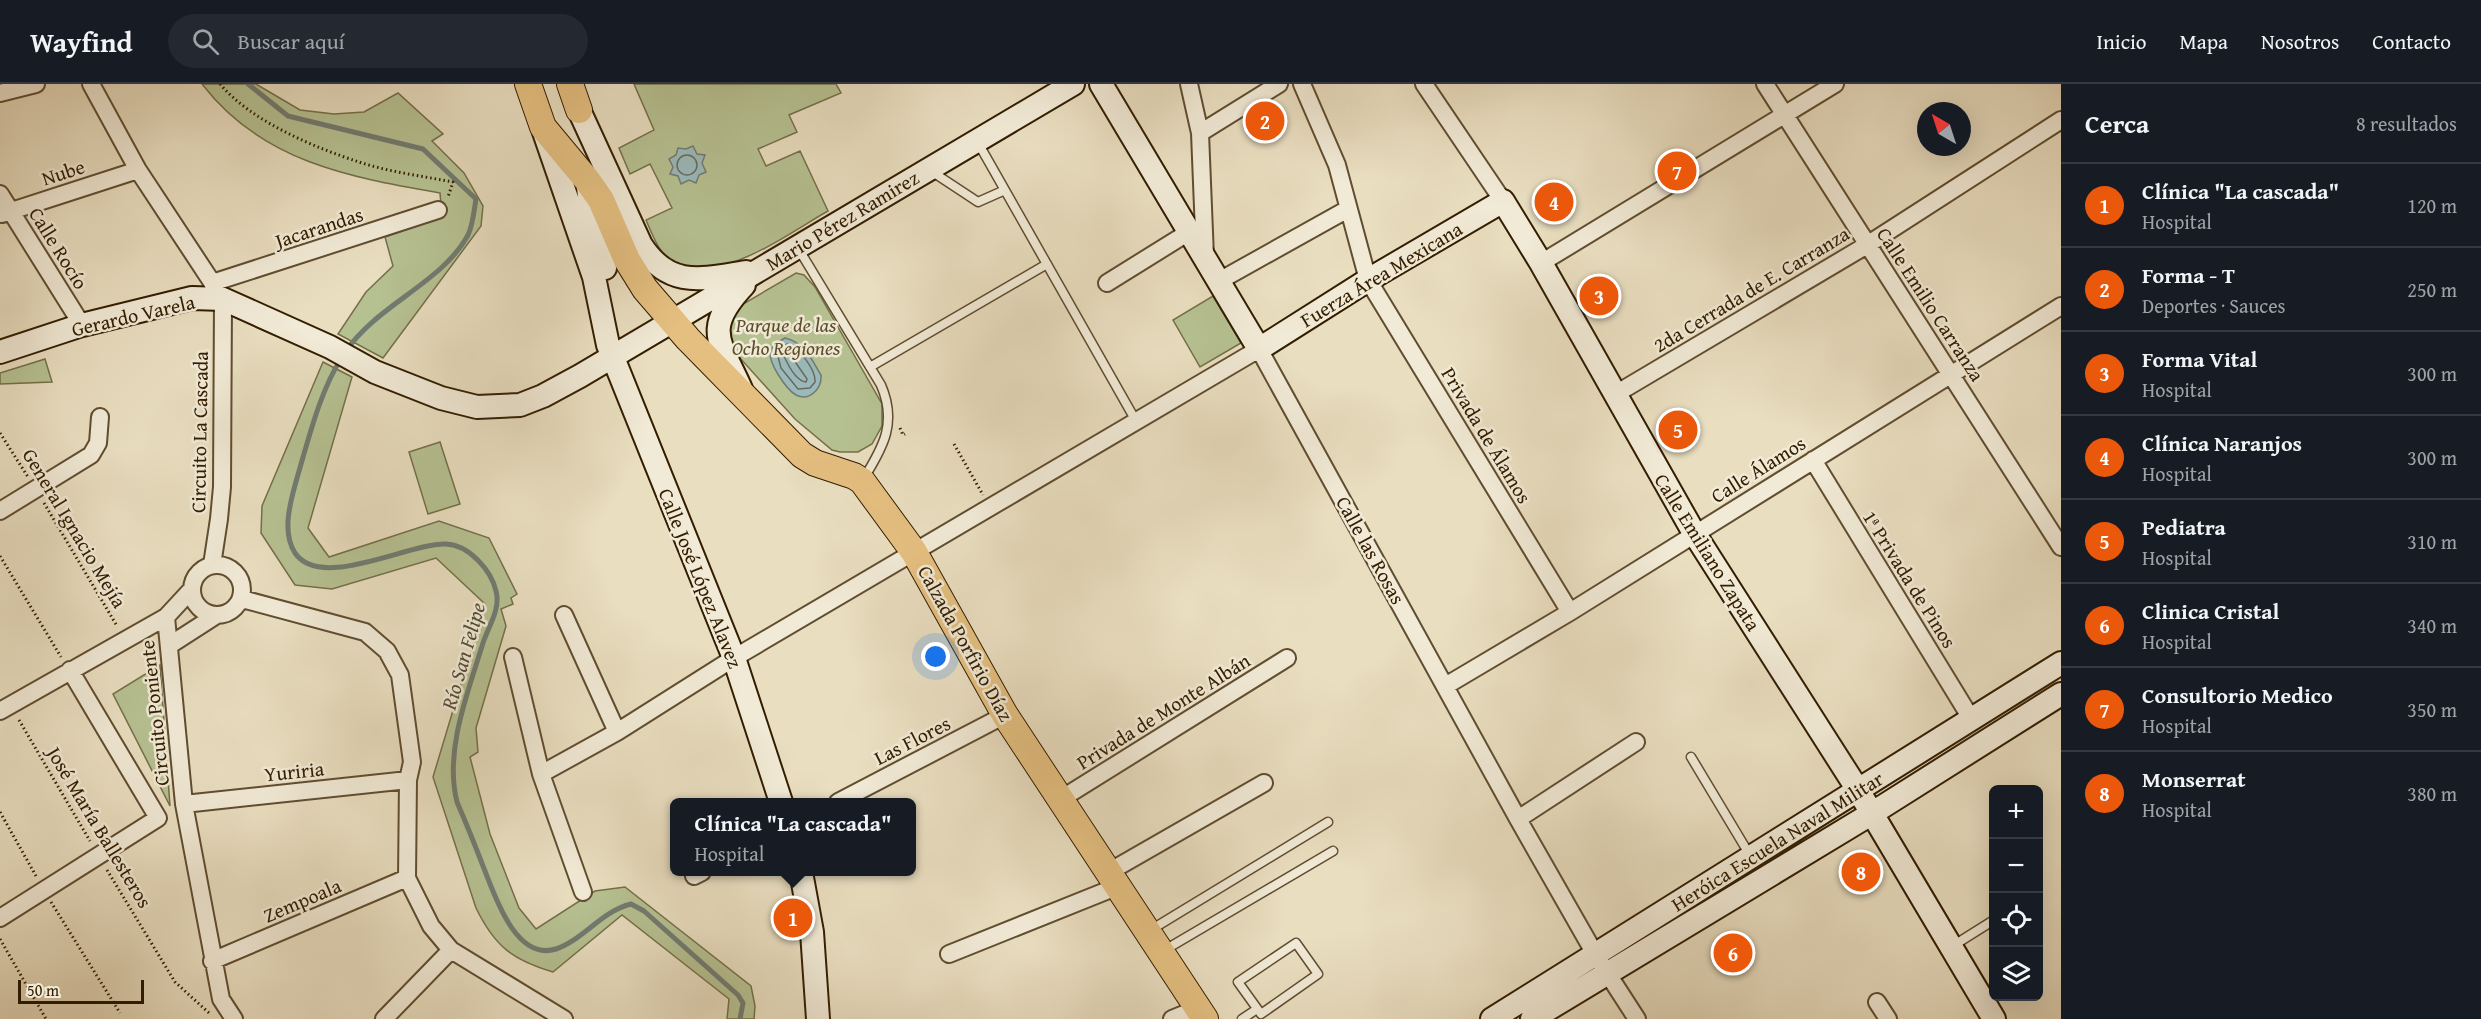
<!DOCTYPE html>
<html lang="es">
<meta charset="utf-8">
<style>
:root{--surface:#171b24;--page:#242831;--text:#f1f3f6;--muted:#9ea1a6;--line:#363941;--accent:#ea580c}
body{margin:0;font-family:"Gentium Book Plus",serif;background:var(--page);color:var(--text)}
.controls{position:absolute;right:18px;bottom:18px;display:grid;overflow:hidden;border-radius:9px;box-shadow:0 6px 24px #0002}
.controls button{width:54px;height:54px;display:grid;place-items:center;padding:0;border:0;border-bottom:2px solid var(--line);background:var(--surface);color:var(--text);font:30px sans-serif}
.compass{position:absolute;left:1917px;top:18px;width:54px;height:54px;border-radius:50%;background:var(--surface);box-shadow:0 6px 24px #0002;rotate:321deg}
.scale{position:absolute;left:18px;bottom:15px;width:126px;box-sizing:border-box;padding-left:6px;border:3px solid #321d00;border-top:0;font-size:16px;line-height:21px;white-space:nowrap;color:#321d00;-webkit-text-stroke:4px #f1ead6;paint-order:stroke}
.you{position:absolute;left:936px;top:573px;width:21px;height:21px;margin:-15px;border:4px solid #fff;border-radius:50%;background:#1a73e8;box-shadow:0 0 0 9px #1a73e833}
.badge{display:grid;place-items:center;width:39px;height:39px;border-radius:50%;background:var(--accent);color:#fff;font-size:20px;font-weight:700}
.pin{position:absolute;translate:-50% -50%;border:3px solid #fff;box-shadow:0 2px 6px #0006}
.popup{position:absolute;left:670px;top:714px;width:246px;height:78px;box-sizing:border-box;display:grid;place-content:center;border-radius:9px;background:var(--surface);filter:drop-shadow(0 2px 4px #0005);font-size:20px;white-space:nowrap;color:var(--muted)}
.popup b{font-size:22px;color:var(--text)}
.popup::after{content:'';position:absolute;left:50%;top:100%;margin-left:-12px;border:12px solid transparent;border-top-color:var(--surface)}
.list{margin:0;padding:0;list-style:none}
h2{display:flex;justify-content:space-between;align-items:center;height:78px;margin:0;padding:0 24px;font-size:26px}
h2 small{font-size:20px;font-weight:400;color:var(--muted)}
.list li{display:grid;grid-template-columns:39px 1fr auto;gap:18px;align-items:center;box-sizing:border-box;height:84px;padding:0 24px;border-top:2px solid var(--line)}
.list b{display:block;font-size:22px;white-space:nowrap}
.list p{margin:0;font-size:20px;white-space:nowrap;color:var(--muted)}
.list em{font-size:20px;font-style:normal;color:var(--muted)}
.icon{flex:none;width:33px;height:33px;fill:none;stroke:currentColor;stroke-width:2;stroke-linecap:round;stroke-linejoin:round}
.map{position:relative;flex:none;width:2061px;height:935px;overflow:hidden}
header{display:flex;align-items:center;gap:36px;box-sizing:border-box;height:84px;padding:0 30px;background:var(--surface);border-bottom:2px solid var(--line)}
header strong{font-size:28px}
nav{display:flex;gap:33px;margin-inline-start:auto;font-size:21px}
.search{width:420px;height:54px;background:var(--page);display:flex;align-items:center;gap:15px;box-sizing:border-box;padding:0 21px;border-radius:33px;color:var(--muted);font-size:22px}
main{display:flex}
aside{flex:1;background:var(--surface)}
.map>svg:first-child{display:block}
</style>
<header>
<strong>Wayfind</strong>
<div class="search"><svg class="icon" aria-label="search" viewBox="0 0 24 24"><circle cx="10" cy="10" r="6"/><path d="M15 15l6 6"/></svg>Buscar aquí</div>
<nav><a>Inicio</a><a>Mapa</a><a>Nosotros</a><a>Contacto</a></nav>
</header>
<main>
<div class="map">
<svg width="2061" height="935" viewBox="0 0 2061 935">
<rect width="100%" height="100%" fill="#e9dec0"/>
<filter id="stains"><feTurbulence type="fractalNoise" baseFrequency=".00333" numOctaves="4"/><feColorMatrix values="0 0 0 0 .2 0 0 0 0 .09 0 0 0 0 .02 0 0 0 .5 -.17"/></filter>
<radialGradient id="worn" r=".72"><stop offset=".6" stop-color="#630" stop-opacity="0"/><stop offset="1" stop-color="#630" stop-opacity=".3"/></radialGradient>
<!-- green -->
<path fill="#b6c192" stroke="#746f49" stroke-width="1.5" d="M202,0H256L300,26L334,30L364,28L398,9L443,50L432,57L464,89L483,122L481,142L383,274L338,250L366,208L393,182L385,153L442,133L440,109C349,93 262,78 202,0Z
M634,0H836L841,9L789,31L797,48L758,65L766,82L800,67L828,127C788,149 697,219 660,165C654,156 650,145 646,136L672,124L650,80L630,90L619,64L654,46Z
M796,189L804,191L815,203L882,320V342L872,360L858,368H840L832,366L795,335L730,263L727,235L738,223Z
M1213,212L1241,259L1200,283L1173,236Z
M45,275L52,298L0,300V289Z
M323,278L352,293L308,444L329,473L439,437L489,454L517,510L511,514L513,520L501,525L506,542L476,644L478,668L470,673L490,750L519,824L536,845L595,807L625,803L751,902L755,922L754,935H727L729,915L622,831L553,888C513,876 495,863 476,824L433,693L485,520L436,474L332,505L295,501L261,449L262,422Z
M440,358L460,420L428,430L409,368Z
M160,581L170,722L113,610Z"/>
<!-- water -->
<path fill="#9bbabc" stroke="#717b71" stroke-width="1.5" d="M693,62L697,70L705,71L702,79L706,88L699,91L696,99L689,96L681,100L678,92L670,90L673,83L669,75L676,71L678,64L686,65Z
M785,254C804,258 812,276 821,291C822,304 810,318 796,311C787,306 766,277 771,266C774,260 780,257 785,254Z"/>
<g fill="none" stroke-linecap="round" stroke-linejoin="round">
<!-- shore -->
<path stroke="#666c5e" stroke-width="1.5" d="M677 81a10 10 0 1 1 20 0a10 10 0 1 1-20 0Z
M787,260C799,263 816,286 815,298L810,304L798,305L781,284L777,269Z
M789,269L807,295L806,298C796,297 788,281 784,272Z"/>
<!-- stream -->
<path stroke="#717b71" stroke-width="5" d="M248,0L288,32L423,65L476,115C474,126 473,141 468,151C443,198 377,221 346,267
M341,275C320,307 308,357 297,394C291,416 281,447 295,469C321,507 408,459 446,460C469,461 491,486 496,507C501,525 488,543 483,559C468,608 444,667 457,718C466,739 475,761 483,782C494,809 515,878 556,865C583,856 602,827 631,820L644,827L738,911L743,919L740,935"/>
<!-- lane casing -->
<g stroke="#604d30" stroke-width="11">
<path id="lane" d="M977,57L1136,337
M931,87L978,118L1005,106
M798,164L881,301C897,338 884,362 864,394
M870,283L1047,180
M1691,673L1751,773
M1149,847L1328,738
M1296,859L1318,890L1261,930L1238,898Z
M1951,863L1994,836
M1163,867L1333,767
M1242,935L1257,925"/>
</g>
<!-- street casing -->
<g stroke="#604d30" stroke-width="20">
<path id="street" d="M91,0L138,86L223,215L222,403L219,435L212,481
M1189,0L1200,49L1205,173
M1302,0L1337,81L1368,196L1570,528
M1424,0L1503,117
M1765,0L2061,463
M0,9L36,0
M1200,49L1279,0
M0,110L82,241
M2,130L138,86
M1541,179L1835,0
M1219,197L1348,125
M212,199L438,126
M1107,199L1189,148
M1614,311L1867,161L2061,36
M1813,376L1972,636
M0,427L91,371L98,359L100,333
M192 506a25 25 0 1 1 50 0a25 25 0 1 1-50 0Z
M242,515L365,548L387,567L400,591L412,678L408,696L407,794L431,842L451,866L564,935
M564,531L617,648
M166,533L184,720L221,915L234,935
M170,561L215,532
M513,573L541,690L583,808
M1447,601L1570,528L2061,222
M0,627L166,533L191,506
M541,690L617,648L734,574L1259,265L1518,735L1595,870L1637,935
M1061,715L1287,574
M838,718L1005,631
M184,720L408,696
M1518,735L1636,658
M1107,789L1264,699
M694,792L702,788
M0,834L158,734L70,586
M949,870L1116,803
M212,877L407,794
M1877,918L1888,935
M384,935L451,866
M1172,935L1199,924"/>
</g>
<!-- secondary casing -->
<g stroke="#321d00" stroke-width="26">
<path id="secondary" d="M1101,0L1259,265L1368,196L1503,117L1541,179L1694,449L1858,706L1994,935
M579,26L641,161C669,205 702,195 746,188
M544,48L594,193L608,261L734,574L781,718
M587,93L590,122L605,184
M0,268L82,241L192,214L223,215L330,263L375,288L441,314L477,323L520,321L543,312L580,292L1073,0
M741,305C719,256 703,245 744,201
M801,788L812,848L818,935
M1492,935L2061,579
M1532,935L1871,730L2061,610"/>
</g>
<!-- primary casing -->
<g stroke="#321d00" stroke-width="28">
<path id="primary" d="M528,0L543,43L587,96L601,116L627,176L645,205L688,255L802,371L815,379L854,392L862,397L914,468L1005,631L1205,935
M570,0L579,26"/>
</g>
<!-- path -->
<path stroke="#321d00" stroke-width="3" stroke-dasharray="1.5 3" stroke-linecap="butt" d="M220,0C251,37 313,63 359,78C389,88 422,92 453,98L448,113
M900,344L903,351L905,350
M0,349L28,393
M954,360L983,411
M44,419L117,542
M0,472L61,573
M19,636L90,757
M0,728L36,792
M107,786L175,898L209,929
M51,818L120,929
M0,855L46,935"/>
<!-- lane -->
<use href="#lane" stroke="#f1ead6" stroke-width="8"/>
<!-- street -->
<use href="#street" stroke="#f1ead6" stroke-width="16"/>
<!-- secondary -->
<use href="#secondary" stroke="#f1ead6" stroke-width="22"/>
<!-- primary -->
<use href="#primary" stroke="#e4bf80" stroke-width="26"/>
</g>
<g text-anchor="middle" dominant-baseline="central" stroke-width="5" stroke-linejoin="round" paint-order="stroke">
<!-- street labels -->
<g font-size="20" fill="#321d00" stroke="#f1ead6">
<text transform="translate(63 88) rotate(-18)">Nube</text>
<text transform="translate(842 136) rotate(-31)">Mario Pérez Ramirez</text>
<text transform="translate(319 143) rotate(-18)">Jacarandas</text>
<text transform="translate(59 164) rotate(58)">Calle Rocío</text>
<text transform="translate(1381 190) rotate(-31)">Fuerza Área Mexicana</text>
<text transform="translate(1751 205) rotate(-31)">2da Cerrada de E. Carranza</text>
<text transform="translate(1931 220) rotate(57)">Calle Emilio Carranza</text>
<text transform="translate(133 231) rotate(-13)">Gerardo Varela</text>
<text transform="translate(199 348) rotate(-89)">Circuito La Cascada</text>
<text transform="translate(1487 351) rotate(59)">Privada de Álamos</text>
<text transform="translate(1758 385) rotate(-32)">Calle Álamos</text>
<text transform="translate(75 444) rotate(59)">General Ignacio Mejía</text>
<text transform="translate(1371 466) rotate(61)">Calle las Rosas</text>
<text transform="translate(1708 468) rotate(58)">Calle Emiliano Zapata</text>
<text transform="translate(701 494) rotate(68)">Calle José López Alavez</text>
<text transform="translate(1910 495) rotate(58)">1ª Privada de Pinos</text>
<text transform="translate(966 559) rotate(61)">Calzada Porfirio Díaz</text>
<text transform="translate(1163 627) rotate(-32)">Privada de Monte Albán</text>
<text transform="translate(154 629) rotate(-96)">Circuito Poniente</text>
<text transform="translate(912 656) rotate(-27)">Las Flores</text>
<text transform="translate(294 687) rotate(-6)">Yuriria</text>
<text transform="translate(100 743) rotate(59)">José María Ballesteros</text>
<text transform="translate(1777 757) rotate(-32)">Heróica Escuela Naval Militar</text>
<text transform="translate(302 816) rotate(-23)">Zempoala</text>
</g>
<!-- park labels -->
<g font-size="20" font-style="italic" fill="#5a4e2c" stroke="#f1ead6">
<text x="786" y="240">Parque de las<tspan x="786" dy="23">Ocho Regiones</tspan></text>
</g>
<!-- water labels -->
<g font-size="21" font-style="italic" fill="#524c38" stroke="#f1ead6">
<text transform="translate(463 572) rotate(-74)">Río San Felipe</text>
</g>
</g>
<rect width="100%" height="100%" filter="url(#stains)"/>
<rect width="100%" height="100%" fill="url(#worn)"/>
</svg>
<div class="controls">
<button>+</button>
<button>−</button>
<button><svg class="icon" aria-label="locate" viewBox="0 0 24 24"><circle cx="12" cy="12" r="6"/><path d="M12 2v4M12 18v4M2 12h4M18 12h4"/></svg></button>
<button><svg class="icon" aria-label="layers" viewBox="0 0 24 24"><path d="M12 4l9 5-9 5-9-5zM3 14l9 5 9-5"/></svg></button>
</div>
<svg class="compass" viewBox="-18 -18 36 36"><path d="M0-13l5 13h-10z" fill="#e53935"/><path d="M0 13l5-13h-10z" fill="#9ea1a6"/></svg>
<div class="scale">50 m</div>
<div class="you"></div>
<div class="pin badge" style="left:793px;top:834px">1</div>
<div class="popup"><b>Clínica &quot;La cascada&quot;</b>Hospital</div>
<div class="pin badge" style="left:1265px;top:37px">2</div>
<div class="pin badge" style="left:1599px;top:212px">3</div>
<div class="pin badge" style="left:1554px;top:118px">4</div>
<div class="pin badge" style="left:1678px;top:346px">5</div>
<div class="pin badge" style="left:1733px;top:869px">6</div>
<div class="pin badge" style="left:1677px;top:87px">7</div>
<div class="pin badge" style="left:1861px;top:788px">8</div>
</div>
<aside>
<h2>Cerca<small>8 resultados</small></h2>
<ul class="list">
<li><span class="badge">1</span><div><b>Clínica &quot;La cascada&quot;</b><p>Hospital</p></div><em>120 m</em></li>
<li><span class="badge">2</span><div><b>Forma - T</b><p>Deportes · Sauces</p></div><em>250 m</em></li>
<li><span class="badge">3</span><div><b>Forma Vital</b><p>Hospital</p></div><em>300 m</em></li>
<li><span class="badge">4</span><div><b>Clínica Naranjos</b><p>Hospital</p></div><em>300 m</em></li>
<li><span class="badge">5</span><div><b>Pediatra</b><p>Hospital</p></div><em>310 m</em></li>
<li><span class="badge">6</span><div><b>Clinica Cristal</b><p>Hospital</p></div><em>340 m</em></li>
<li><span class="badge">7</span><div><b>Consultorio Medico</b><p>Hospital</p></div><em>350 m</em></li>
<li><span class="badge">8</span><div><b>Monserrat</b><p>Hospital</p></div><em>380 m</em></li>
</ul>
</aside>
</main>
